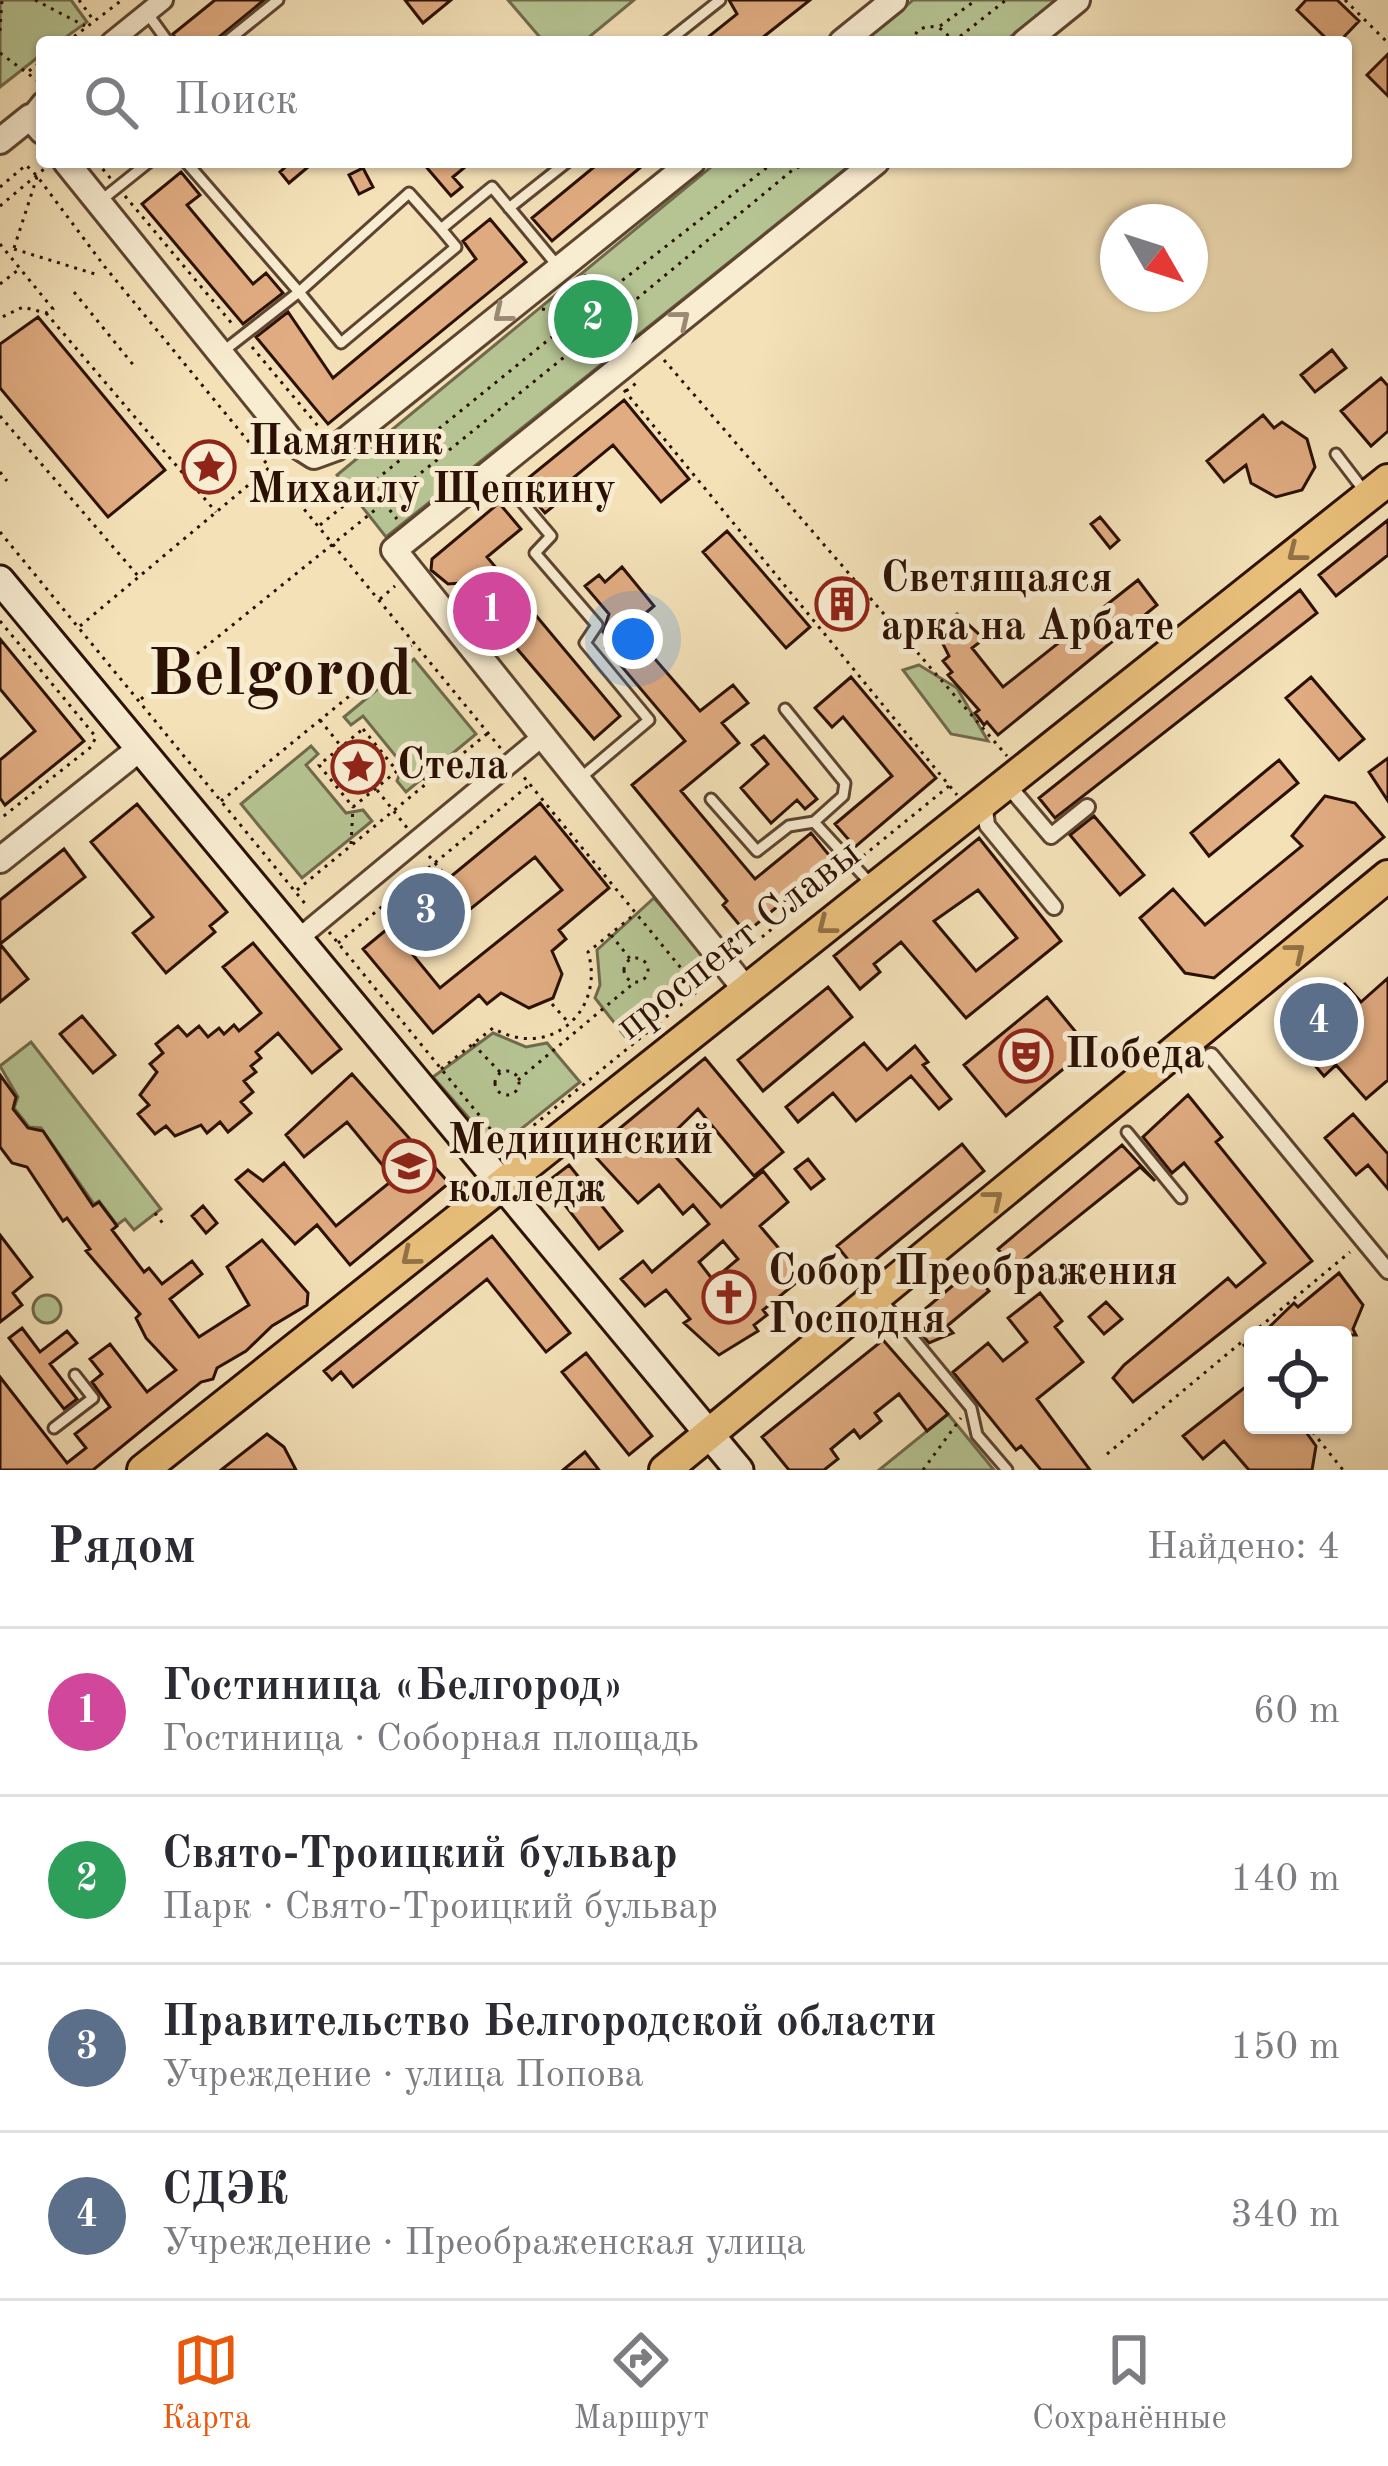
<!DOCTYPE html>
<html lang="ru">
<meta charset="utf-8">
<style>
:root{--surface:#fff;--page:#f2f2f3;--text:#2b2b33;--muted:#7c7c81;--line:#e1e1e2;--accent:#ea580c}
body{margin:0;font-family:"Old Standard TT",serif;background:var(--page);color:var(--text)}
.controls{position:absolute;right:36px;bottom:36px;display:grid;overflow:hidden;border-radius:12px;box-shadow:0 3px 9px #0004}
.controls button{width:108px;height:108px;display:grid;place-items:center;padding:0;border:0;border-bottom:3px solid var(--line);background:var(--surface);color:var(--text);font:60px sans-serif}
.compass{position:absolute;left:1100px;top:204px;width:108px;height:108px;border-radius:50%;background:var(--surface);box-shadow:0 3px 9px #0004;rotate:129deg}
.you{position:absolute;left:633px;top:639px;width:42px;height:42px;margin:-30px;border:9px solid #fff;border-radius:50%;background:#1a73e8;box-shadow:0 0 0 18px #1a73e833}
.badge{display:grid;place-items:center;width:78px;height:78px;border-radius:50%;background:var(--accent);color:#fff;font-size:39px;font-weight:700}
.pin{position:absolute;translate:-50% -50%;border:6px solid #fff;box-shadow:0 3px 12px #0006}
.list{margin:0;padding:0;list-style:none}
h2{display:flex;justify-content:space-between;align-items:center;height:156px;margin:0;padding:0 48px;font-size:51px}
h2 small{font-size:39px;font-weight:400;color:var(--muted)}
.list li{display:grid;grid-template-columns:78px 1fr auto;gap:36px;align-items:center;box-sizing:border-box;height:168px;padding:0 48px;border-top:3px solid var(--line)}
.list b{display:block;font-size:45px;white-space:nowrap}
.list p{margin:0;font-size:39px;white-space:nowrap;color:var(--muted)}
.list em{font-size:39px;font-style:normal;color:var(--muted)}
.icon{flex:none;width:66px;height:66px;fill:none;stroke:currentColor;stroke-width:2;stroke-linecap:round;stroke-linejoin:round}
.map{position:relative;flex:none;width:1388px;height:1470px;overflow:hidden}
.search{position:absolute;background:var(--surface);box-shadow:0 3px 9px #0004;left:36px;right:36px;top:36px;height:132px;display:flex;align-items:center;gap:30px;box-sizing:border-box;padding:0 42px;border-radius:12px;color:var(--muted);font-size:45px}
.sheet{height:828px;background:var(--surface)}
nav{display:flex;justify-content:space-around;align-items:center;box-sizing:border-box;height:168px;border-top:3px solid var(--line);background:var(--surface);font-size:33px;color:var(--muted)}
nav a{display:grid;justify-items:center;gap:6px}
nav .on{color:var(--accent)}
.map>svg:first-child{display:block}
</style>
<div class="map">
<svg width="1388" height="1470" viewBox="0 0 1388 1470">
<rect width="100%" height="100%" fill="#f4e1b8"/>
<filter id="stains"><feTurbulence type="fractalNoise" baseFrequency=".00167" numOctaves="4"/><feColorMatrix values="0 0 0 0 .2 0 0 0 0 .09 0 0 0 0 .02 0 0 0 .5 -.17"/></filter>
<radialGradient id="worn" r=".72"><stop offset=".6" stop-color="#630" stop-opacity="0"/><stop offset="1" stop-color="#630" stop-opacity=".3"/></radialGradient>
<!-- green -->
<path fill="#b6c493" stroke="#706a4c" stroke-width="3" d="M0,0H71L87,22L59,42H42V54L0,87Z
M508,0H634L583,42H544Z
M913,0H1056L1004,42H862Z
M717,162H854L386,537L337,475Z
M414,659L476,734L406,792L397,781L403,765L363,716L351,725L344,717Z
M919,665L957,688L988,741L951,734L903,670Z
M311,746L318,754L306,765L346,813L363,810L372,821L302,878L241,804Z
M654,898L715,969L627,1039L595,998L600,985L597,950Z
M493,1033L526,1047L547,1043L580,1082L496,1149L433,1077Z
M31,1042L161,1209L134,1230L125,1219L117,1225L99,1201L94,1204L41,1128L29,1127L14,1108L18,1097L0,1066Z
M33 1309a14 14 0 1 1 28 0a14 14 0 1 1-28 0Z
M948,1414L994,1470H879Z"/>
<!-- building -->
<path fill="#e1ac82" stroke="#2b1004" stroke-width="3" fill-rule="evenodd" d="M215,0H264L213,42H177L173,34Z
M405,0H451L423,23Z
M729,0H810L757,42H702L737,14Z
M1306,0H1337L1359,21L1339,42H1330L1297,10Z
M1388,54V96L1367,75Z
M291,162H314L289,183L280,172Z
M422,162H471L453,177L462,187L451,196Z
M600,162H647L552,241L532,218Z
M363,168L373,187L359,194L349,175Z
M181,172L200,195L187,205L253,284L266,273L283,293L243,324L142,204Z
M490,219L526,262L328,424L256,337L288,312L333,378L476,259L463,241Z
M38,317L165,470L108,517L0,388V344Z
M1332,350L1346,368L1315,392L1301,375Z
M1381,378L1388,386V431L1371,446L1341,411Z
M624,400L689,479L661,502L613,445L567,483L572,491L545,513L521,484Z
M1263,415L1274,428L1282,422L1307,439L1315,467L1302,490L1276,497L1251,483L1246,465L1224,482L1207,461Z
M499,503L521,529L487,557L620,716L594,739L461,583L448,584L431,570L432,559Z
M1100,517L1119,540L1110,548L1091,524Z
M1388,520V555L1336,596L1319,575Z
M727,531L810,627L786,648L703,552Z
M622,567L654,606L628,628L700,711L733,685L748,703L722,723L739,743L681,791L755,879L811,833L833,860L746,933L723,905L727,901L632,785L685,741L606,648L612,643L603,632L609,614L585,586L599,575L605,582Z
M833,580L864,616L851,627L821,591Z
M1138,580L1157,605L998,735L987,722L984,725L975,713L979,710L948,675L952,672L943,661L949,656L936,630L957,614L984,639L972,648L1003,687Z
M1300,590L1317,613L1055,818L1039,798Z
M0,639L84,741L5,805L0,798V760L35,731L0,689Z
M851,677L936,778L855,847L835,824L892,776L843,717L832,727L815,708Z
M1311,677L1364,739L1339,760L1286,698Z
M764,736L817,799L805,809L797,800L771,823L741,788L768,764L752,745Z
M1388,758V801L1369,772Z
M1279,760L1298,783L1209,856L1191,833Z
M1325,796L1355,803L1384,837L1214,978L1185,973L1140,918L1173,889L1205,925L1302,846L1292,836Z
M540,803L609,888L559,930L566,939L552,951L562,974L553,998L529,1008L501,993L487,1004L479,995L433,1033L363,949ZM535,857L562,890L440,988L413,955Z
M137,804L227,912L210,926L215,932L166,973L133,933L153,917L91,842Z
M1094,816L1144,875L1120,895L1070,835Z
M979,838L1061,941L966,1018L901,942L874,964L880,972L860,989L834,956ZM978,890L1017,938L976,971L934,921Z
M64,849L85,877L0,944L28,979L0,1002V900Z
M253,943L341,1049L312,1073L278,1033L256,1052L261,1058L251,1066L256,1072L244,1081L253,1092L241,1102L251,1113L228,1132L220,1122L207,1133L201,1125L175,1136L166,1126L155,1134L138,1114L149,1105L140,1095L157,1072L150,1064L163,1053L156,1044L178,1026L187,1036L199,1026L208,1037L219,1028L224,1034L234,1025L239,1031L261,1013L223,967Z
M1388,978V1080L1366,1099L1336,1065L1324,1076L1288,1034L1345,984L1361,1002Z
M828,987L852,1017L763,1091L738,1060Z
M1047,997L1089,1048L1006,1116L964,1065Z
M82,1016L115,1055L93,1073L60,1034Z
M864,1043L887,1070L915,1046L928,1062L923,1065L951,1099L939,1109L911,1076L856,1121L833,1093L798,1122L786,1107Z
M705,1058L783,1152L754,1176L698,1109L663,1143L721,1207L763,1171L788,1202L760,1226L803,1277L763,1310L767,1315L754,1325L758,1331L719,1355L684,1323L690,1319L666,1290L645,1306L621,1279L643,1261L652,1272L709,1224L693,1205L683,1214L659,1185L638,1203L591,1152ZM723,1241L738,1259L713,1280L699,1262Z
M352,1074L449,1183L350,1265L317,1225L295,1244L236,1180L248,1170L263,1181L284,1163L336,1226L394,1179L347,1122L304,1157L286,1135Z
M0,1075L16,1097L13,1109L28,1128L43,1131L93,1206L99,1202L117,1226L112,1230L144,1272L149,1268L162,1284L192,1261L202,1274L170,1299L199,1337L249,1305L227,1267L262,1240L308,1293L307,1305L272,1326L246,1351L217,1368L213,1379L201,1382L93,1470H0V1377L67,1463L86,1448L75,1434L110,1407L92,1382L102,1374L90,1359L110,1344L147,1392L176,1370L146,1338L136,1318L140,1314L86,1251L90,1249L67,1218L63,1221L27,1167L12,1163L0,1147Z
M1188,1095L1222,1137L1216,1142L1312,1261L1133,1402L1113,1378L1124,1365L1228,1278L1236,1287L1265,1263L1184,1163L1172,1173L1143,1137Z
M1353,1114L1388,1154V1189L1368,1165L1356,1175L1325,1138Z
M962,1144L984,1171L859,1273L837,1246Z
M1122,1145L1155,1181L1140,1167L1014,1268L998,1249Z
M808,1159L824,1179L811,1189L795,1169Z
M569,1165L622,1231L599,1249L547,1182Z
M203,1206L217,1223L206,1233L192,1216Z
M0,1235L32,1277L13,1293L22,1305L0,1322Z
M492,1236L570,1333L546,1352L487,1279L353,1387L341,1372L332,1380L324,1371Z
M971,1270L989,1291L947,1326L953,1333L929,1343L911,1321Z
M1339,1273L1363,1305L1353,1329L1356,1335H1261L1294,1303L1298,1307Z
M1040,1293L1062,1321L1055,1327L1083,1362L1037,1399L1090,1470H1041L1021,1446L1016,1450L953,1372L988,1343L1003,1361L1027,1342L1008,1318Z
M1106,1302L1122,1319L1104,1334L1089,1317Z
M22,1328L40,1352L67,1331L77,1343L50,1364L77,1399L64,1409L9,1338Z
M883,1340L948,1414L927,1431L899,1394L875,1413L881,1421L860,1438L854,1430L831,1449L838,1459L824,1470H789L762,1437Z
M586,1353L652,1436L629,1455L562,1372Z
M1253,1381V1425H1301L1316,1446L1312,1470H1249L1224,1441L1203,1459L1183,1436Z
M267,1434L284,1447L296,1470H221Z
M585,1452L599,1470H563Z"/>
<g fill="none" stroke-linecap="round" stroke-linejoin="round">
<!-- service casing -->
<g stroke="#5d4431" stroke-width="15">
<path id="service" d="M147,13L168,42
M226,42L278,0
M667,42L720,0
M186,162L299,292L221,353
M99,202L149,162
M509,208L567,162
M441,229L456,247L341,343L299,292L409,193L441,229L492,187L556,264
M1336,454L1365,492
M495,470L551,536L535,553L597,625L585,643L649,720L578,780
M785,709L845,783L843,796L814,822
M711,799L757,851L789,826L814,822L871,884
M1127,1132L1181,1198
M881,1299L971,1408L977,1435L1007,1470
M54,1428L93,1398L75,1375"/>
</g>
<!-- pedestrian casing -->
<g stroke="#5d4431" stroke-width="20">
<path id="pedestrian" d="M1006,783L1051,836L1087,807
M984,801L987,825L1054,907
M1211,1056L1388,1271"/>
</g>
<!-- minor casing -->
<g stroke="#5d4431" stroke-width="24">
<path id="minor" d="M111,42L163,0
M30,117L42,102
M298,939L543,736"/>
</g>
<!-- tertiary casing -->
<g stroke="#5d4431" stroke-width="30">
<path id="tertiary" d="M842,42L894,0
M1025,42L1077,0
M0,141L30,117L42,131
M66,162L292,442L314,456L336,448L692,162
M0,860L138,750
M746,990L394,550L876,162"/>
</g>
<!-- secondary casing -->
<g stroke="#2b1004" stroke-width="33">
<path id="secondary" d="M0,580L739,1470"/>
</g>
<!-- primary casing -->
<g stroke="#2b1004" stroke-width="36">
<path id="primary" d="M143,1470L1388,480
M665,1470L1388,876"/>
</g>
<!-- path -->
<path stroke="#2b1004" stroke-width="3" stroke-dasharray="3 6" stroke-linecap="butt" d="M35,0L85,26
M79,0L92,18
M1345,0L1388,43
M940,26L976,0
M0,31L2,0
M67,42L122,0
M911,42L918,30C932,23 946,27 951,42
M953,42L1006,0
M0,53L42,84
M29,71L42,61
M97,162L111,179
M0,187L26,165L37,176L105,267L502,750
M125,196L234,326
M0,206L44,169
M0,244L53,309L46,313L23,307L0,318
M14,248L37,177
M14,249L95,274
M585,274L587,294
M0,284L18,270
M74,292L135,367
M601,297L774,162
M542,309L562,313
M46,313L216,512
M616,316L795,168L816,162
M614,331L630,335
M252,347L323,432
M664,360L1007,756
M624,390L957,795
M626,391L639,381
M0,416L139,577
M0,472L7,481
M384,503L397,519
M320,525L563,328L573,302L600,298L615,316L610,338L593,348L571,342L563,328
M0,532L307,906
M380,599L395,586
M0,621L96,737L91,747L0,819
M80,626L270,467
M141,699L578,346
M320,720L340,745
M363,729L397,771L353,807L319,765Z
M397,771L428,780
M377,790L408,829
M221,801L413,644
M351,844L353,807
M429,856L445,875
M863,856L949,786
M297,890L488,733
M329,932L506,1148L699,990L523,776
M611,935L631,960
M338,943L529,785
M741,954L841,873
M624 970a12 12 0 1 1 24 0a12 12 0 1 1-24 0Z
M552,1004L569,1023
M473,1044L500,1072
M441,1069L493,1028C548,1061 606,1012 588,952L635,914
M495 1083a12 12 0 1 1 24 0a12 12 0 1 1-24 0Z
M518,1080L635,982
M155,1213L164,1225
M1243,1344L1253,1357
M1307,1425L1343,1470
M1107,1454L1350,1252
M923,1470L961,1418"/>
<!-- service -->
<use href="#service" stroke="#f8ecd1" stroke-width="9"/>
<!-- pedestrian -->
<use href="#pedestrian" stroke="#f8ecd1" stroke-width="14"/>
<!-- minor -->
<use href="#minor" stroke="#f8ecd1" stroke-width="18"/>
<!-- tertiary -->
<use href="#tertiary" stroke="#f8ecd1" stroke-width="24"/>
<!-- secondary -->
<use href="#secondary" stroke="#f8ecd1" stroke-width="27"/>
<!-- primary -->
<use href="#primary" stroke="#eac07c" stroke-width="30"/>
</g>
<!-- one-way arrows -->
<defs><path id="oneway-chevron" d="M-2-3.5L2.5 0L-2 3.5" fill="none" stroke-width="1.6" stroke-linecap="round" stroke-linejoin="round" transform="scale(3)"/></defs>
<g stroke="#9c8975">
<use href="#oneway-chevron" transform="translate(502 314) rotate(141)"/>
<use href="#oneway-chevron" transform="translate(681 319) rotate(-39)"/>
</g>
<g stroke="#947146">
<use href="#oneway-chevron" transform="translate(1296 553) rotate(142)"/>
<use href="#oneway-chevron" transform="translate(826 926) rotate(142)"/>
<use href="#oneway-chevron" transform="translate(1296 952) rotate(-39)"/>
<use href="#oneway-chevron" transform="translate(994 1199) rotate(-39)"/>
<use href="#oneway-chevron" transform="translate(410 1257) rotate(141)"/>
</g>
<!-- icons -->
<defs>
<g id="sight-ring" transform="scale(2.7)"><circle r="9.5" fill="#f8ecd1" stroke="#8f2418" stroke-width="1.5"/><path d="M0-6L1.8-2.2L6-1.7L2.9 1.2L3.7 5.4L0 3.3L-3.7 5.4L-2.9 1.2L-6-1.7L-1.8-2.2Z" fill="#8f2418"/></g>
<g id="building-ring" transform="scale(2.7)"><circle r="9.5" fill="#f8ecd1" stroke="#8f2418" stroke-width="1.5"/><path d="M-4-6H4V6H1V3H-1V6H-4ZM-2.5-4.3h1.7v1.8h-1.7ZM.8-4.3h1.7v1.8H.8ZM-2.5-1h1.7V.8h-1.7ZM.8-1h1.7V.8H.8Z" fill="#8f2418"/></g>
<g id="theatre-ring" transform="scale(2.7)"><circle r="9.5" fill="#f8ecd1" stroke="#8f2418" stroke-width="1.5"/><path d="M-5-5.5Q0-4 5-5.5V0Q5 5 0 6Q-5 5-5 0ZM-3.3-2.5H-1v1.5H-3.3ZM1-2.5H3.3v1.5H1ZM-2.8 1Q0 5.5 2.8 1Z" fill="#8f2418"/></g>
<g id="university-ring" transform="scale(2.7)"><circle r="9.5" fill="#f8ecd1" stroke="#8f2418" stroke-width="1.5"/><path d="M0-5L7-2L0 1L-7-2ZM-4 1L0 2.5L4 1V4Q0 6-4 4Z" fill="#8f2418"/></g>
<g id="church-ring" transform="scale(2.7)"><circle r="9.5" fill="#f8ecd1" stroke="#8f2418" stroke-width="1.5"/><path d="M-1.2-6h2.4v3.5h3.3v2.4h-3.3V6h-2.4V-.1h-3.3v-2.4h3.3Z" fill="#8f2418"/></g>
</defs>
<g fill-rule="evenodd">
<use href="#sight-ring" x="209" y="467"/>
<use href="#building-ring" x="842" y="604"/>
<use href="#sight-ring" x="358" y="767"/>
<use href="#theatre-ring" x="1026" y="1056"/>
<use href="#university-ring" x="409" y="1166"/>
<use href="#church-ring" x="729" y="1297"/>
</g>
<g text-anchor="middle" dominant-baseline="central" stroke-width="10" stroke-linejoin="round" paint-order="stroke">
<!-- poi labels -->
<g font-size="42" font-weight="bold" fill="#2b1004" stroke="#f8ecd1" text-anchor="start">
<text x="248" y="443">Памятник<tspan x="248" dy="48">Михаилу Щепкину</tspan></text>
<text x="881" y="580">Светящаяся<tspan x="881" dy="48">арка на Арбате</tspan></text>
<text x="397" y="767">Стела</text>
<text x="1065" y="1056">Победа</text>
<text x="448" y="1142">Медицинский<tspan x="448" dy="48">колледж</tspan></text>
<text x="768" y="1273">Собор Преображения<tspan x="768" dy="48">Господня</tspan></text>
</g>
<!-- street labels -->
<g font-size="42" fill="#2b1004" stroke="#f8ecd1">
<text transform="translate(739 941) rotate(-38)">проспект Славы</text>
</g>
<!-- town labels -->
<g font-size="66" font-weight="bold" fill="#2b1004" stroke="#f8ecd1">
<text x="280" y="677">Belgorod</text>
</g>
</g>
<rect width="100%" height="100%" filter="url(#stains)"/>
<rect width="100%" height="100%" fill="url(#worn)"/>
</svg>
<div class="controls">
<button><svg class="icon" aria-label="locate" viewBox="0 0 24 24"><circle cx="12" cy="12" r="6"/><path d="M12 2v4M12 18v4M2 12h4M18 12h4"/></svg></button>
</div>
<svg class="compass" viewBox="-18 -18 36 36"><path d="M0-13l5 13h-10z" fill="#e53935"/><path d="M0 13l5-13h-10z" fill="#7c7c81"/></svg>
<div class="you"></div>
<div class="pin badge" style="left:492px;top:611px;background:#d1479c">1</div>
<div class="pin badge" style="left:593px;top:319px;background:#2e9e5b">2</div>
<div class="pin badge" style="left:426px;top:912px;background:#5c6f8a">3</div>
<div class="pin badge" style="left:1319px;top:1022px;background:#5c6f8a">4</div>
<div class="search"><svg class="icon" aria-label="search" viewBox="0 0 24 24"><circle cx="10" cy="10" r="6"/><path d="M15 15l6 6"/></svg>Поиск</div>
</div>
<section class="sheet">
<h2>Рядом<small>Найдено: 4</small></h2>
<ul class="list">
<li><span class="badge" style="background:#d1479c">1</span><div><b>Гостиница «Белгород»</b><p>Гостиница · Соборная площадь</p></div><em>60 m</em></li>
<li><span class="badge" style="background:#2e9e5b">2</span><div><b>Свято-Троицкий бульвар</b><p>Парк · Свято-Троицкий бульвар</p></div><em>140 m</em></li>
<li><span class="badge" style="background:#5c6f8a">3</span><div><b>Правительство Белгородской области</b><p>Учреждение · улица Попова</p></div><em>150 m</em></li>
<li><span class="badge" style="background:#5c6f8a">4</span><div><b>СДЭК</b><p>Учреждение · Преображенская улица</p></div><em>340 m</em></li>
</ul>
</section>
<nav>
<a class="on"><svg class="icon" aria-label="map" viewBox="0 0 24 24"><path d="M3 6l6-2 6 2 6-2v14l-6 2-6-2-6 2zM9 4v14M15 6v14"/></svg>Карта</a>
<a><svg class="icon" aria-label="directions" viewBox="0 0 24 24"><path d="M12 3l9 9-9 9-9-9zM9 14v-3h6M13 9l2 2-2 2"/></svg>Маршрут</a>
<a><svg class="icon" aria-label="saved" viewBox="0 0 24 24"><path d="M7 4h10v16l-5-4-5 4z"/></svg>Сохранённые</a>
</nav>
